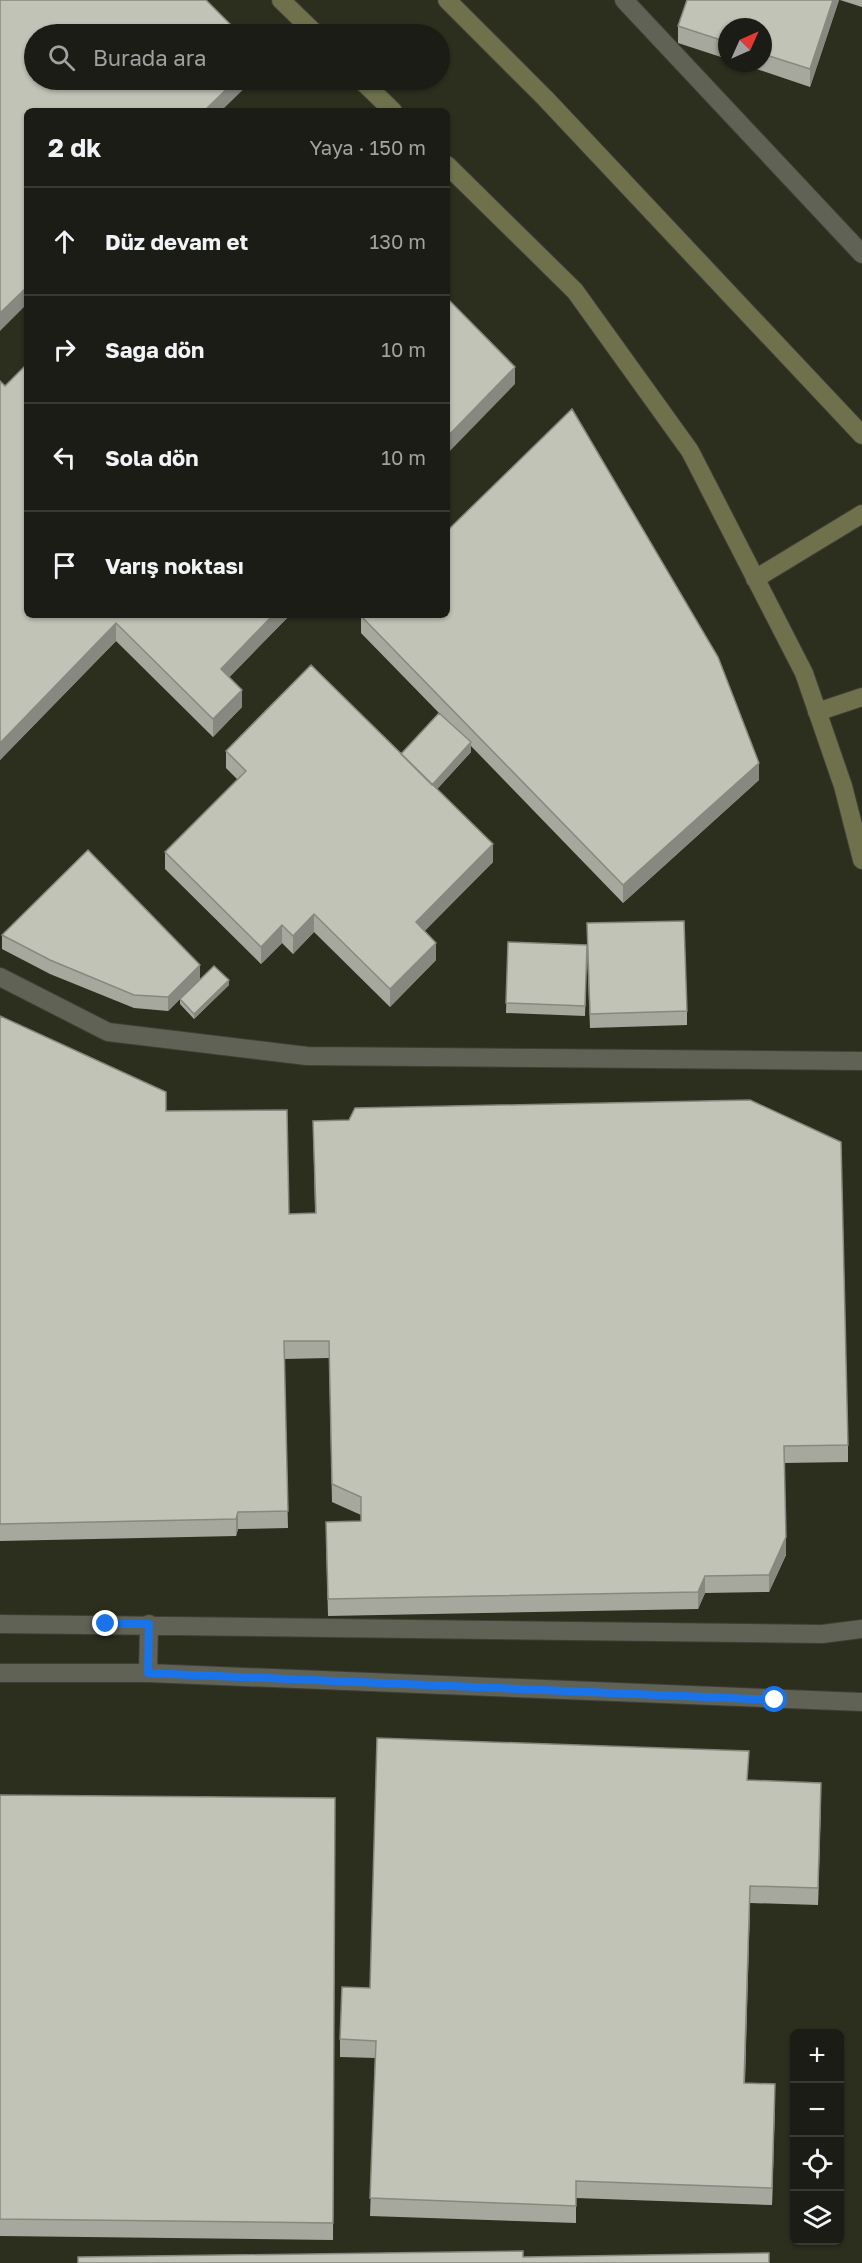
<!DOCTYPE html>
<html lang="tr">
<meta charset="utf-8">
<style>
:root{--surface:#1b1c15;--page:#282922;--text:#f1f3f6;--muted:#a0a1a0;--line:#393a34}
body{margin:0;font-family:"Golos Text",sans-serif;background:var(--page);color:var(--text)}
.controls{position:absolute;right:18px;bottom:18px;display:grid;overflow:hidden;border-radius:9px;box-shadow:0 2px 4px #0004}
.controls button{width:54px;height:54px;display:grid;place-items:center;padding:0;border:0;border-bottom:2px solid var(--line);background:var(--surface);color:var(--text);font:30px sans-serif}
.compass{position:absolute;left:718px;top:18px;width:54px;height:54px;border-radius:50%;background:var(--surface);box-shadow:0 2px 4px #0004;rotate:45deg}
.stop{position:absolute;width:18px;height:18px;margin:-14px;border:4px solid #1a73e8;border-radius:50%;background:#fff}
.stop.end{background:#1a73e8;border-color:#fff;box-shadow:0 2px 6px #0008}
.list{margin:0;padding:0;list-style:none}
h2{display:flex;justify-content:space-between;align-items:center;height:78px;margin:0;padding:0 24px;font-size:26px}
h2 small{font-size:20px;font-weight:400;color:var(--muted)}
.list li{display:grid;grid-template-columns:39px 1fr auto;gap:18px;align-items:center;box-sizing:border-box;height:108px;padding:0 24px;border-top:2px solid var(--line)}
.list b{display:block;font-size:22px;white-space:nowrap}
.list em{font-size:20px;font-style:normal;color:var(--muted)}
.icon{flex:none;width:33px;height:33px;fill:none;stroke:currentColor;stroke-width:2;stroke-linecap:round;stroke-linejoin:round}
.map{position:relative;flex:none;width:862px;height:2263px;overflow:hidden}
.search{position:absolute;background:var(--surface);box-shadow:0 2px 4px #0004;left:24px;top:24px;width:426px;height:66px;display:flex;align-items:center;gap:15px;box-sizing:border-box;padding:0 21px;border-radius:33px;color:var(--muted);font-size:22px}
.panel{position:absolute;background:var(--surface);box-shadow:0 2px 4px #0004;left:24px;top:108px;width:426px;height:510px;border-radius:9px}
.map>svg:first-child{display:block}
</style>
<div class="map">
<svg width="862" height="2263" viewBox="0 0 862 2263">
<rect width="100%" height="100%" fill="#24251c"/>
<!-- built -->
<path fill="#2c2e1e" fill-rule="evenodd" d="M0,0H862V2263H0ZM727,27H763V63H727ZM34,34H440V80H34ZM27,111H447V615H27ZM794,2034H840V2240H794Z"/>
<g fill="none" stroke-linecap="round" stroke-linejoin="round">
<!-- lane casing -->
<g stroke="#3f3f37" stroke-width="20">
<path id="lane" d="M624,0L862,254"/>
</g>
<!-- street casing -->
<g stroke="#3f3f37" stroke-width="20">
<path id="street" d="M0,977L108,1032L307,1056L862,1061
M0,1624L822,1634L862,1629
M0,1673H148L862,1702
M148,1673L149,1624"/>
</g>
<!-- secondary casing -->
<g stroke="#3f3f37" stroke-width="20">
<path id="secondary" d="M281,0L316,34
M447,0L545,98L862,435
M361,80L393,111
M447,165L575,291L690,451L804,673L843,786L862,860
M755,579L862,514
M817,712L862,697"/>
</g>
<!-- lane -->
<use href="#lane" stroke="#606256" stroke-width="18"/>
<!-- street -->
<use href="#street" stroke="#606256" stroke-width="18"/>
<!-- secondary -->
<use href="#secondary" stroke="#6e714c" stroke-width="18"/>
</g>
<!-- wall -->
<path fill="#a6a89d" d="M687,0H839L810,87L739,63H763V27H727V59L678,43V26Z
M840,0H862V7Z
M0,381L290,615L229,677L242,707L213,737L116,641L0,760Z
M361,616L759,780L623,903L471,746V752L437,789L493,862L424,931L436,960L390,1007L314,932L293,954L282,943L261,964L165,869V852L238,780L226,768V751L401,754L439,713L361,633Z
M587,923L687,1011V1025L590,1028L587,951L585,1016L506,1013L508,942L587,945Z
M2,935L200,979L181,997L229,985L194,1019L180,1004V999L168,1011L134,1008L50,974L2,949Z
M0,1016L166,1111L289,1214L315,1213L313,1121L848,1445V1462L784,1463L786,1555L769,1592L705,1593L698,1609L328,1616L326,1539L361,1521V1515L332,1502L329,1358L284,1359L288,1528L238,1529L236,1536L0,1541Z
M748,1780L821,1800L818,1905L750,1903L745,2083L775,2101L772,2205L576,2198V2223L370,2216L375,2058L340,2057V2039L370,1988Z
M0,1795L335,1798L333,2240L0,2236Z"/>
<!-- shaded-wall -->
<path fill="#87887f" d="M833,0H839L810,87V69Z
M236,80H253L221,111H204Z
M27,287V304L0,331V313Z
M515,367V384L447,454V437Z
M273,615H290L221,686V669Z
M116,623V641L0,760V743Z
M242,690V707L213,737V719Z
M471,742V752L431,796V786Z
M759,763V780L623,903V885Z
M493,844V862L416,940V922Z
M314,914V932L293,954V936Z
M282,925V943L261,964V947Z
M436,943V960L390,1007V989Z
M200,965V979L168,1011V997Z
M229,980V985L194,1019V1014Z
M238,1512V1529L236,1536V1519Z
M786,1537V1555L769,1592V1575Z
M705,1576V1593L698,1609V1592Z
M821,1783V1800L818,1905V1888Z
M750,1886V1903L744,2100V2083Z
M775,2084V2101L772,2205V2188Z"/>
<!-- building -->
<path fill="#c1c3b6" stroke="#87887f" stroke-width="1.5" d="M0,0H206L240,34H34V80H236L204,111H27V287L0,313Z
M687,0H833L810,69L763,54V27H727V42L678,26Z
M447,298L515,367L447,437Z
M27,364V615H273L221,669L242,690L213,719L116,623L0,743V381L5,386Z
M572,409L718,657L759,763L623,885L361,616L362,615H447V531Z
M311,665L493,844L416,922L436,943L390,989L314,914L293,936L282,925L261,947L165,852L246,771L226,751Z
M439,713L471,742L432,785L401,754Z
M88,850L200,965L168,997L134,995L50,960L2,935Z
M684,921L687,1011L590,1014L587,923Z
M508,942L587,945L585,1006L506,1003Z
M214,966L229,980L194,1014L180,999Z
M0,1016L166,1092V1111L287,1110L289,1214L316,1213L313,1121L349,1120L355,1108L750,1100L841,1142L848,1445L784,1446L786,1537L769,1575L705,1576L698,1592L328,1599L326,1522L361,1521V1497L332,1484L329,1341H284L288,1511L238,1512L236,1519L0,1524Z
M377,1738L749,1751L747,1780L821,1783L818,1888L750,1886L744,2083L775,2084L772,2188L576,2181V2206L370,2198L376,2041L340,2039L342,1987L370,1988Z
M0,1795L335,1798L333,2223L0,2219Z
M523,2251V2257L769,2253V2263H78V2257Z"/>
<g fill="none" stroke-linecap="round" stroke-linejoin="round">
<!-- route -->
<path stroke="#1a73e8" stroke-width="8" d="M106,1624H149L148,1673L775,1700"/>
</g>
</svg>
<div class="controls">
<button>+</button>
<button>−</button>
<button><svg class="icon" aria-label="locate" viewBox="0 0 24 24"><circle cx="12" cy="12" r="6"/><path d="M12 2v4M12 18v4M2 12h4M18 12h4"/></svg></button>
<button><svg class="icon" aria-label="layers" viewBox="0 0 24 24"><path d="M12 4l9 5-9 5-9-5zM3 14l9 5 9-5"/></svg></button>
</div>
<svg class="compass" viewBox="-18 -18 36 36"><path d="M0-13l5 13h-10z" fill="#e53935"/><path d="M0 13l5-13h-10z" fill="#a0a1a0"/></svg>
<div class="stop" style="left:775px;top:1700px"></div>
<div class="stop end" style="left:106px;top:1624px"></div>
<div class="search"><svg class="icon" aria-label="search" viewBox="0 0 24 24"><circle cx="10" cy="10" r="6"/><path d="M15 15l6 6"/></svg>Burada ara</div>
<section class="panel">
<h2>2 dk<small>Yaya · 150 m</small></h2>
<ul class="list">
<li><svg class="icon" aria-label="ahead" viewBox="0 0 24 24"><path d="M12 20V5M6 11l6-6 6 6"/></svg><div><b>Düz devam et</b></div><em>130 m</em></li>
<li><svg class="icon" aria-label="right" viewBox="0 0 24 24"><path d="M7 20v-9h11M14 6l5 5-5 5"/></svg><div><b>Sağa dön</b></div><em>10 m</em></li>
<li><svg class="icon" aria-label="left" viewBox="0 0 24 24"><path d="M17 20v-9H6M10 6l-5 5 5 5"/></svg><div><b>Sola dön</b></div><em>10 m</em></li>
<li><svg class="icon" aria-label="arrive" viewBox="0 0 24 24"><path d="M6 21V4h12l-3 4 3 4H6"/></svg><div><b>Varış noktası</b></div></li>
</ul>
</section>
</div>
